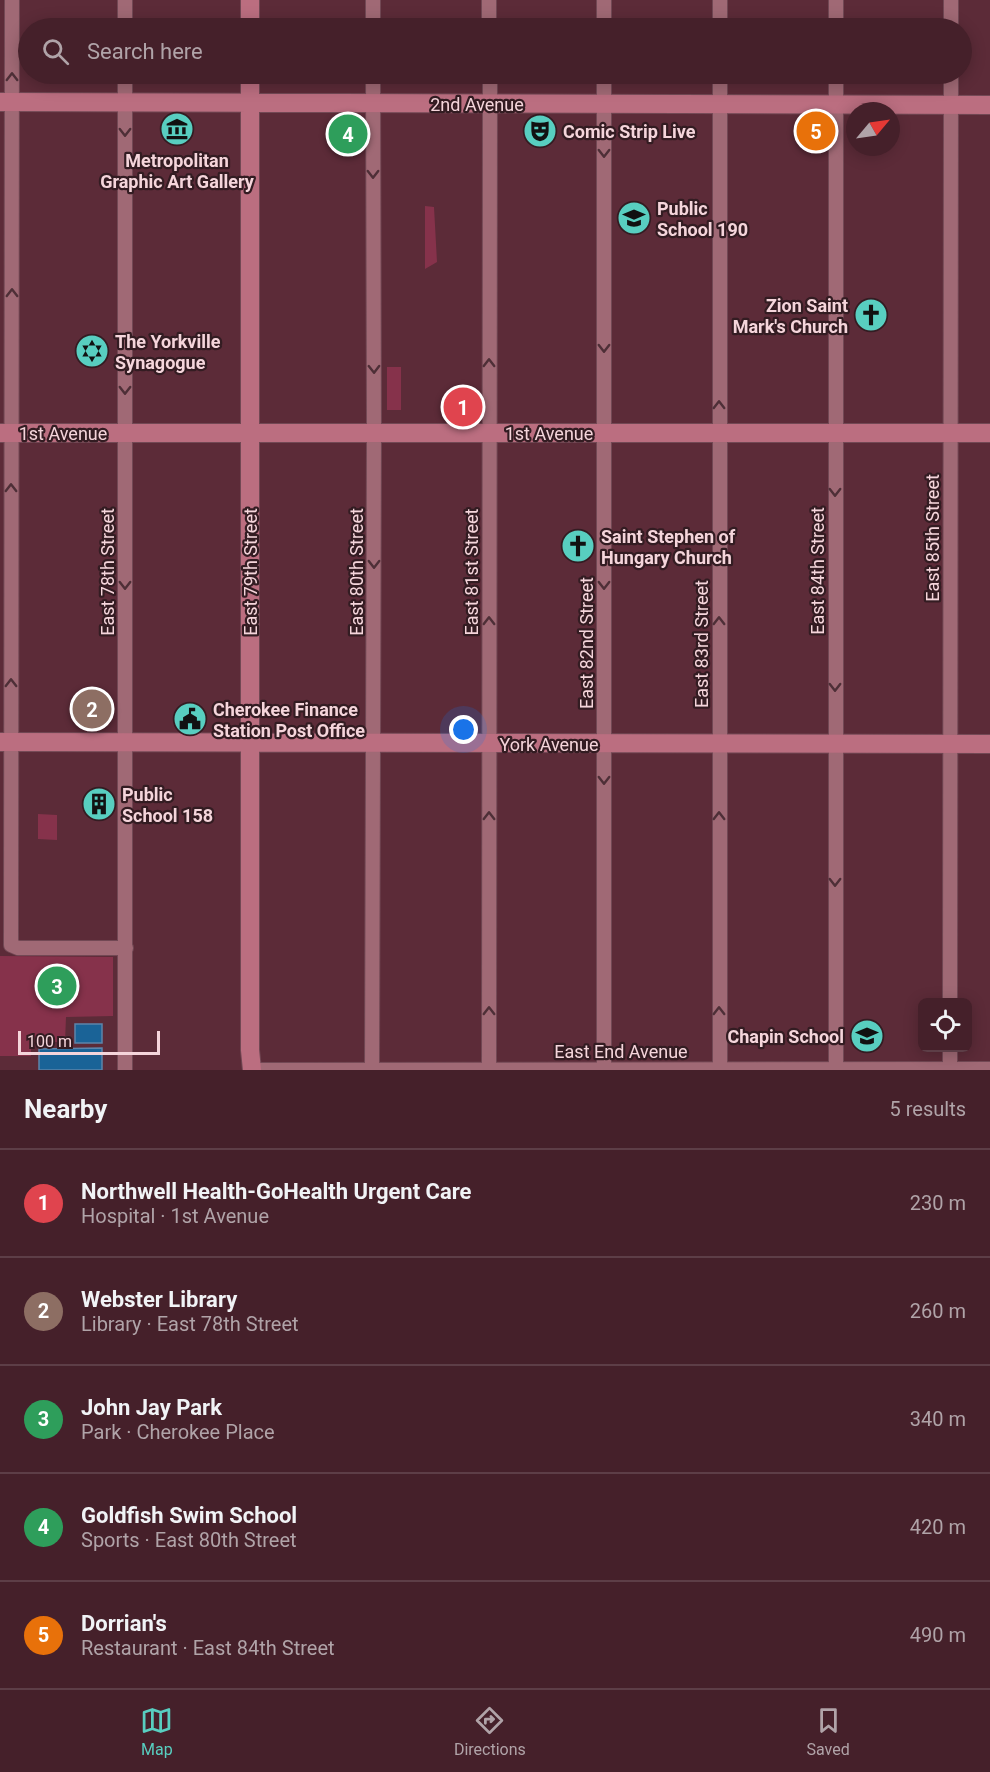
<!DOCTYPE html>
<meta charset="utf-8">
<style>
:root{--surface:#45202a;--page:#4c2832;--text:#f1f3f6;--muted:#b0a3a8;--line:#5d3e47;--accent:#58cec0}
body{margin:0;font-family:Roboto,sans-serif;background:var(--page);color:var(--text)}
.controls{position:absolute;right:18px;bottom:18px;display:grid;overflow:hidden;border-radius:9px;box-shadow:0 3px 15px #0003}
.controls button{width:54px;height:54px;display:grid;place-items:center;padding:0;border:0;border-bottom:2px solid var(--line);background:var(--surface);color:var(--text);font:30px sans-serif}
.compass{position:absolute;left:846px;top:102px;width:54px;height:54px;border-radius:50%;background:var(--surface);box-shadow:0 3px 15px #0003;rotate:61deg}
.scale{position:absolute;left:18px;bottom:15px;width:142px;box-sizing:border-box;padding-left:6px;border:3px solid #f5d5db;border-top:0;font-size:16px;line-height:21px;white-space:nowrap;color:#f5d5db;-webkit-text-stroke:4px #331c22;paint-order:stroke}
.you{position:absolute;left:464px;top:730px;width:21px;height:21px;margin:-15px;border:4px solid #fff;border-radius:50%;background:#1a73e8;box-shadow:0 0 0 9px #1a73e833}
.badge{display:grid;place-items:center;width:39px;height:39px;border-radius:50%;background:var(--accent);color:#fff;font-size:20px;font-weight:700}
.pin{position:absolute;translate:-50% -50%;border:3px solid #fff;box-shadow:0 2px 6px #0006}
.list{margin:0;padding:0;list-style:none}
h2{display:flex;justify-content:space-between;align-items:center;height:78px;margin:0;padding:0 24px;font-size:26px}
h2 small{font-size:20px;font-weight:400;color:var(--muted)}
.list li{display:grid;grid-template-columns:39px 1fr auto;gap:18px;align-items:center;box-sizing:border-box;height:108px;padding:0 24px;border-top:2px solid var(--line)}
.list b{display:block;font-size:22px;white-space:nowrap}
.list p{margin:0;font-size:20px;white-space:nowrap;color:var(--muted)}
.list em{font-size:20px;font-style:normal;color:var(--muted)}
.icon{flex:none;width:33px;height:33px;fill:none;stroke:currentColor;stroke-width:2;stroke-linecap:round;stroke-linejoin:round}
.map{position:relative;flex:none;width:990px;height:1070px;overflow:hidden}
.search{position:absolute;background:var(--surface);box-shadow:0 3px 15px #0003;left:18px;right:18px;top:18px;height:66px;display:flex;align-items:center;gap:15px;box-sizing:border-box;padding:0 21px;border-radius:33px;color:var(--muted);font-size:22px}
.sheet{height:618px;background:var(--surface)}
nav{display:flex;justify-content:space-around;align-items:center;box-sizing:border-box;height:84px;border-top:2px solid var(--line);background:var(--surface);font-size:16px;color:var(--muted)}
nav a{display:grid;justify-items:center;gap:3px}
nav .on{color:var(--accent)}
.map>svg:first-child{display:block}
</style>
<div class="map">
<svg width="990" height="1070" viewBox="0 0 990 1070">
<rect width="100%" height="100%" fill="#5c2b38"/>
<!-- green -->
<path fill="#86324b" d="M425,206L434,207L437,262L425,269Z
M387,367H401V410H387Z
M38,814L57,815V840L38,839Z
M0,956L113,957V1016L66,1017L65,1042H31V1056H0Z"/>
<!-- water -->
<path fill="#1a6397" stroke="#5c85ab" stroke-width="1.5" d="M75,1024H102V1043H75Z
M102,1048V1070H39V1049Z"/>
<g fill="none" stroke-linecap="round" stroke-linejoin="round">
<!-- minor casing -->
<g stroke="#724854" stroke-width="16">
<path id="minor" d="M12,0L11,945L18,948H126
M489,0V28
M836,0V28
M125,28V0
M373,28V0
M604,28V0
M720,28V0
M951,28V0
M125,74V1070
M836,74V1070
M950,1002L951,74
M252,1070L990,1069
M372,1070L374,433L373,74
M489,1070L490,74
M604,1070V74
M720,1070V74
M950,1070V1048"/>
</g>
<!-- major casing -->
<g stroke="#724854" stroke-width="20">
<path id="major" d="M250,0V28
M250,74V1050L252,1070
M0,102L990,105
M0,433H990
M0,742L990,744"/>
</g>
<!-- minor -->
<use href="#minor" stroke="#a06975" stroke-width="14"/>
<!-- major -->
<use href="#major" stroke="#bb6e80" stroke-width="18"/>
</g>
<!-- one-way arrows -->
<defs><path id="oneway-chevron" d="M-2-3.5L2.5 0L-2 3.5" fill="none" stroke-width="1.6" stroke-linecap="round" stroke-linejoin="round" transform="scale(1.5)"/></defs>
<g stroke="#4e2f37">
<use href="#oneway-chevron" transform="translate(12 77) rotate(-90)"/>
<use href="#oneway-chevron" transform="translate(125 132) rotate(90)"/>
<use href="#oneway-chevron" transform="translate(604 153) rotate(90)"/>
<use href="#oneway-chevron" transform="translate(373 174) rotate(90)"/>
<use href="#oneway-chevron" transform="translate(12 293) rotate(-90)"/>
<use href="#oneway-chevron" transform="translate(604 348) rotate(90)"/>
<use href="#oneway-chevron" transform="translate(489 363) rotate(-90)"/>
<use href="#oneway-chevron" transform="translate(374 369) rotate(89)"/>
<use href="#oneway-chevron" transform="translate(125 390) rotate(90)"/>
<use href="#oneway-chevron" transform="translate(719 405) rotate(-90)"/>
<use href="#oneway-chevron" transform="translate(11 488) rotate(-90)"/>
<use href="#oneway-chevron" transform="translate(835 492) rotate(90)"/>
<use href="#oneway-chevron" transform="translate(374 564) rotate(90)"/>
<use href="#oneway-chevron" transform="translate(125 585) rotate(90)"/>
<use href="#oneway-chevron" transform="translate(604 585) rotate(90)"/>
<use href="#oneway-chevron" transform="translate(489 621) rotate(-90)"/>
<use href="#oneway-chevron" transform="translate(719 621) rotate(-90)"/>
<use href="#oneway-chevron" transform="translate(11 683) rotate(-90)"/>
<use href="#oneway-chevron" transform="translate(835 687) rotate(90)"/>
<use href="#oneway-chevron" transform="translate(604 780) rotate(90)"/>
<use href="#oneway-chevron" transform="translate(489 816) rotate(-90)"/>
<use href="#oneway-chevron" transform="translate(719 816) rotate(-90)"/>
<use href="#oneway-chevron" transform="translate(835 882) rotate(90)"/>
<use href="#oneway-chevron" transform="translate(489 1011) rotate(-90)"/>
<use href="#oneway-chevron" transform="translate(719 1011) rotate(-90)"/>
</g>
<!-- icons -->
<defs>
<g id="museum-disc" transform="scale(1.725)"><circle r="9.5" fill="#58cec0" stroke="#331c22"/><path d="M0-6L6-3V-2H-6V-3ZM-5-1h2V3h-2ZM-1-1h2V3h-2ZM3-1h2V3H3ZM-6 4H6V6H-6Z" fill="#111"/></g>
<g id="theatre-disc" transform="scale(1.725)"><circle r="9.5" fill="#58cec0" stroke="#331c22"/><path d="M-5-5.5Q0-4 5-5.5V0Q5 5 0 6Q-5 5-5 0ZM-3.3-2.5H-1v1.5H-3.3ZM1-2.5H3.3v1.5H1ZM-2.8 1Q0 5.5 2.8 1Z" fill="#111"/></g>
<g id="school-disc" transform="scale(1.725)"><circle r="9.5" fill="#58cec0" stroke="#331c22"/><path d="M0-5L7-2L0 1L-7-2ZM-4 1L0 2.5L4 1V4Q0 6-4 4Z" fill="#111"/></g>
<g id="church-disc" transform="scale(1.725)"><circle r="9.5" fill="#58cec0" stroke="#331c22"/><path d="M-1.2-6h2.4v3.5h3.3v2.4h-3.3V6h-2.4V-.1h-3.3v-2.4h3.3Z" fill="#111"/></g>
<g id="synagogue-disc" transform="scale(1.725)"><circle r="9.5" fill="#58cec0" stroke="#331c22"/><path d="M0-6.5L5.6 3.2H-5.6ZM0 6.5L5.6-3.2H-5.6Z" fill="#111"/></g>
<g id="civic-disc" transform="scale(1.725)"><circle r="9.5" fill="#58cec0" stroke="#331c22"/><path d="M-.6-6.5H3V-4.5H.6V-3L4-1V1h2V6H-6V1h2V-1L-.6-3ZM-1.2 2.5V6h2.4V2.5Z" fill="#111"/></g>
<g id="building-disc" transform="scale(1.725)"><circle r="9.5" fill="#58cec0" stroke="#331c22"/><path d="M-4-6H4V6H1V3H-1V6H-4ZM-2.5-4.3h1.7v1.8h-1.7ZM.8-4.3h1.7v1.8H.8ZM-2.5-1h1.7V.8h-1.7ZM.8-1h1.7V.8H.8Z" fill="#111"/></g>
</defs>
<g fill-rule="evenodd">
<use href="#museum-disc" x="177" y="129"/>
<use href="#theatre-disc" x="540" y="131"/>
<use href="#school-disc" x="634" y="218"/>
<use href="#church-disc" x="871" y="315"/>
<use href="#synagogue-disc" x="92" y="351"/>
<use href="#church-disc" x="578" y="546"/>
<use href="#civic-disc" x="190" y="719"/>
<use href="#building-disc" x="99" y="804"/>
<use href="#school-disc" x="867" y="1036"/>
</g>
<g text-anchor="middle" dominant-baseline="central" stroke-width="4.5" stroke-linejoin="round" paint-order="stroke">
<!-- street labels -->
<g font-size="18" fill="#f5d5db" stroke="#331c22">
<text x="477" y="104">2nd Avenue</text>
<text x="63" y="433">1st Avenue</text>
<text x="549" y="433">1st Avenue</text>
<text transform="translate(932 538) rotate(-90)">East 85th Street</text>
<text transform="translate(817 571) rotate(-90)">East 84th Street</text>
<text transform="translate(107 572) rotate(-90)">East 78th Street</text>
<text transform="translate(250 572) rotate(-90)">East 79th Street</text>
<text transform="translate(356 572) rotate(-90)">East 80th Street</text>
<text transform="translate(471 572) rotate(-90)">East 81st Street</text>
<text transform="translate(586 643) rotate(-90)">East 82nd Street</text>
<text transform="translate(701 644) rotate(-90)">East 83rd Street</text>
<text x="549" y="744">York Avenue</text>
<text x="621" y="1051">East End Avenue</text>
</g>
<!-- poi labels -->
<g font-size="18" font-weight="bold" fill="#f5d5db" stroke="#331c22" text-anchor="start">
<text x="563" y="131">Comic Strip Live</text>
<text x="177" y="160" text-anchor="middle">Metropolitan<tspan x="177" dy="21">Graphic Art Gallery</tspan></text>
<text x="657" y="208">Public<tspan x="657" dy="21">School 190</tspan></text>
<text x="848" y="305" text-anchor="end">Zion Saint<tspan x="848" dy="21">Mark's Church</tspan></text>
<text x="115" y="341">The Yorkville<tspan x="115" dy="21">Synagogue</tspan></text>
<text x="601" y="536">Saint Stephen of<tspan x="601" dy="21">Hungary Church</tspan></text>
<text x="213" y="709">Cherokee Finance<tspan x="213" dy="21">Station Post Office</tspan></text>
<text x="122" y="794">Public<tspan x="122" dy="21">School 158</tspan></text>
<text x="844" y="1036" text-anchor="end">Chapin School</text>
</g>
</g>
</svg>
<div class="controls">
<button><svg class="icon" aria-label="locate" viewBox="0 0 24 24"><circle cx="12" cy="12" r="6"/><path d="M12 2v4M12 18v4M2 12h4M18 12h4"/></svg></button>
</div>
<svg class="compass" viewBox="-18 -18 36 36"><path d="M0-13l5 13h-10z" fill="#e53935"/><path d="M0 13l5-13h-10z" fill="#b0a3a8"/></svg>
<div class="scale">100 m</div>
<div class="you"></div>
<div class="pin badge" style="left:463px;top:407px;background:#e0444e">1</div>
<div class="pin badge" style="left:92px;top:709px;background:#8d6e63">2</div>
<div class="pin badge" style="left:57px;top:986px;background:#2e9e5b">3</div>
<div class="pin badge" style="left:348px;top:134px;background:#2e9e5b">4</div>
<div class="pin badge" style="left:816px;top:131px;background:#e8710a">5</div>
<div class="search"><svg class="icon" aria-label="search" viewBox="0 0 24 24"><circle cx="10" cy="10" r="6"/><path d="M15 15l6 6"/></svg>Search here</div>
</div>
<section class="sheet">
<h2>Nearby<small>5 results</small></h2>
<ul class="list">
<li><span class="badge" style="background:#e0444e">1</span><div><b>Northwell Health-GoHealth Urgent Care</b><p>Hospital · 1st Avenue</p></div><em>230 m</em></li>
<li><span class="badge" style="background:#8d6e63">2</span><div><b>Webster Library</b><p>Library · East 78th Street</p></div><em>260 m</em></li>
<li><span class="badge" style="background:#2e9e5b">3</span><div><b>John Jay Park</b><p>Park · Cherokee Place</p></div><em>340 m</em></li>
<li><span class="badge" style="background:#2e9e5b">4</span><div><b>Goldfish Swim School</b><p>Sports · East 80th Street</p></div><em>420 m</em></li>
<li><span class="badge" style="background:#e8710a">5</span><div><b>Dorrian's</b><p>Restaurant · East 84th Street</p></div><em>490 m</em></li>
</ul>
</section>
<nav>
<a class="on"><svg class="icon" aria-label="map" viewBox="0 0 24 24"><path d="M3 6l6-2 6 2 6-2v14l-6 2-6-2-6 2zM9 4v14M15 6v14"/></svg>Map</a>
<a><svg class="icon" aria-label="directions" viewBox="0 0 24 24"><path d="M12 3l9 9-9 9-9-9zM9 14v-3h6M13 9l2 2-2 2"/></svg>Directions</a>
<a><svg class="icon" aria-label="saved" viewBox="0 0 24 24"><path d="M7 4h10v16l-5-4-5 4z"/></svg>Saved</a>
</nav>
